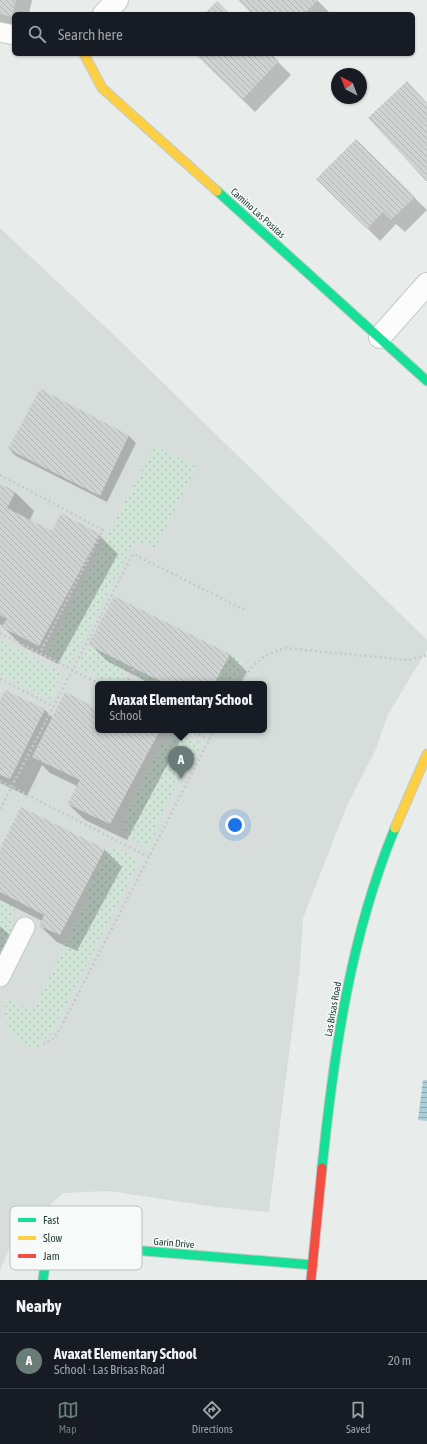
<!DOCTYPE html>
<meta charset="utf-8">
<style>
:root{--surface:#171b24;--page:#242831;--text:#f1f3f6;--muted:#9ea1a6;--line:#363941;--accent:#697c78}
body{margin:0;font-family:"Asap Condensed",sans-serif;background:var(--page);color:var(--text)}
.compass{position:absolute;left:331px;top:68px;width:36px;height:36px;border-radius:50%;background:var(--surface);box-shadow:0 1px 3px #0004;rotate:318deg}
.you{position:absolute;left:235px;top:825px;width:14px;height:14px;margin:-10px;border:3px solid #fff;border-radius:50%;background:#1a73e8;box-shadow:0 0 0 6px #1a73e833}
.badge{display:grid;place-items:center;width:26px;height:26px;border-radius:50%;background:var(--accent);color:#fff;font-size:13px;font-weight:700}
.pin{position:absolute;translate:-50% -33px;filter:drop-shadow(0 1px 2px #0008)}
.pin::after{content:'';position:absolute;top:21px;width:14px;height:12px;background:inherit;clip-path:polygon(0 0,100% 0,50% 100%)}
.popup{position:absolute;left:95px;top:681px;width:172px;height:52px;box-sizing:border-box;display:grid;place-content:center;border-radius:6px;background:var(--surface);filter:drop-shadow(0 1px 3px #0005);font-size:13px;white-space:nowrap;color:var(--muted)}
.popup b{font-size:15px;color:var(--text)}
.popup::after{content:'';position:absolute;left:50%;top:100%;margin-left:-8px;border:8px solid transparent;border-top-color:var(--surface)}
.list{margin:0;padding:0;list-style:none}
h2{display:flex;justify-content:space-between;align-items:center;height:52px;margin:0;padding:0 16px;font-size:17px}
h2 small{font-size:13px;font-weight:400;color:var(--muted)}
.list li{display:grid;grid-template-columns:26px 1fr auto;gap:12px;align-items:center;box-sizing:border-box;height:56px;padding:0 16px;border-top:1px solid var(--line)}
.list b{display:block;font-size:15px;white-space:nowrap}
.list p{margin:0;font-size:13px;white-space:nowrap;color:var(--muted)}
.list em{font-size:13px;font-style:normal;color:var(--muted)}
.icon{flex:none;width:22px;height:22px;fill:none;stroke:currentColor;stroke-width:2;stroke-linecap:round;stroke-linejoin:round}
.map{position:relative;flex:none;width:427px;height:1280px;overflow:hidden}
.search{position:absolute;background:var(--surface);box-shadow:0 1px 3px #0004;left:12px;right:12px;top:12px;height:44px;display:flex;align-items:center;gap:10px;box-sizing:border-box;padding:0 14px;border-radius:6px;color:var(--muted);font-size:15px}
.sheet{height:108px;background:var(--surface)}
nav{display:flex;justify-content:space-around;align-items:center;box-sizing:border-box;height:56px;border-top:1px solid var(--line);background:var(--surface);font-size:11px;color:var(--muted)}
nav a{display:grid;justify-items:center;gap:2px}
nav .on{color:var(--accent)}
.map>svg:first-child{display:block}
</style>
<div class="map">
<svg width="427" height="1280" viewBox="0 0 427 1280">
<defs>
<pattern id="green-dots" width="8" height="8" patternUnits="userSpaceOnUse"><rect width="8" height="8" fill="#d1e4d8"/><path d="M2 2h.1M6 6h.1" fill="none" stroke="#b3c5ba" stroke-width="1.8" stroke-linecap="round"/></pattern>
<pattern id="water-rules" width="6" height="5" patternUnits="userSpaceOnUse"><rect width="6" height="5" fill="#aacfd8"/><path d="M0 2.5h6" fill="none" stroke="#8aa9b0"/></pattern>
<pattern id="building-back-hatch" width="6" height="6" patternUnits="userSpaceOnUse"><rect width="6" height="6" fill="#cfd3d2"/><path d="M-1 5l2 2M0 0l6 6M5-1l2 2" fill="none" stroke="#b2b6b5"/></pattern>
</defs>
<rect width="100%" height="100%" fill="#e8ecea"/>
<!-- built -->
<path fill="#d6ddda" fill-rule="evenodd" d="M0,228L115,336L427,640V650L388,714L376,749L346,808L303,918L300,967L269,1212L216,1207L109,1191L63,1193L14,1237L0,1271ZM98,684H264V730H98Z"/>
<!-- green -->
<path fill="url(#green-dots)" d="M154,446L197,467L154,549L139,541L134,547L132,546L70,666L47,653Z
M0,640L62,673L50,700L0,674Z
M88,645L129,667L121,684H112L78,667Z
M230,654L246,662L231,684H214Z
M139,670L166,684H133Z
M175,730L202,743L192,762L186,766L156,824L158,828L148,848L125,835V817L163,741L168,743Z
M111,845L140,860L51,1034L46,1038L40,1039L41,1047C14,1047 0,1026 7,1000L33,1010L89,897L85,894Z
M0,899L15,907L11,918L14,925L0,954Z"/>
<!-- water -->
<path fill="url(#water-rules)" d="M423,1080H427V1121L418,1120Z"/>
<!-- shadow -->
<path fill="#0003" d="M0,0H32L29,14H14V27L0,31Z
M239,0H317L330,13L253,14Z
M200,54H270L291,75L255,112L211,69Z
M356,140L427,210L405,232L396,224L380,241L318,179Z
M41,390L129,436L136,443L107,502L16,456L9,449Z
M0,485L15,492L34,511L30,520L53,532L99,535L118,554L58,664L22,646L0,624Z
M115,598L230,655L247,672L240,684H151L107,661L90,644Z
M6,692L45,710L53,718L98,710V730H172L181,739L127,840L85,820L68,804L77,786L50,773L42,765L27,796L0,783V703Z
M22,808L105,850L122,867L77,951L57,942L40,926L42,921L0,900V851Z
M0,926L14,939L0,967Z"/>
<!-- building -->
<path fill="url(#building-back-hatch)" d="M0,0H16L12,17L0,14Z
M238,0H318L304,14H252Z
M217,1L230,14H204Z
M199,54H271L279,61L242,100L197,56Z
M407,81L427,103V182L368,118Z
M356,139L415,197L391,220L383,212L367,229L316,179Z
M40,389L129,435L100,496L8,449Z
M0,484L16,491L7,508L52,531L61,513L100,534L39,646L1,627L7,619L0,615Z
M114,596L230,654L214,684H166L88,645Z
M5,690L45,709L10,779L0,775V700Z
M65,692L98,709V730H160L110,824L67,804L80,780L32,757Z
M21,807L105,849L60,935L39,926L44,915L0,892V849Z"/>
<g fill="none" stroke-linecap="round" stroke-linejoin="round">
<!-- lane casing -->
<g stroke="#c5c9c7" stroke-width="21">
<path id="lane" d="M0,32L14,35
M0,977L25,927"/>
</g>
<!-- street casing -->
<g stroke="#c5c9c7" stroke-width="24">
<path id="street" d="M104,14L117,0
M380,337L427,284"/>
</g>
<!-- fast casing -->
<g stroke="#c3cac8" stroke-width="11">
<path id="fast" d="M217,191L427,381
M322,1168C334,1052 350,937 395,828
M43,1280L48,1243L313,1265"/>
</g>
<!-- slow casing -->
<g stroke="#c3cac8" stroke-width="11">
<path id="slow" d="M84,54L102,88L217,191
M395,828L427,754"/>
</g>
<!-- jam casing -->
<g stroke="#c3cac8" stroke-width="11">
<path id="jam" d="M311,1280L322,1168"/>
</g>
<!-- path -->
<path stroke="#c3cbca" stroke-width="2.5" stroke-dasharray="2 3" stroke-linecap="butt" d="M0,475L103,530L40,653
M0,633L100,684
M0,679L53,706
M126,684L134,668
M239,684L253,666L265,656L284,648L408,660L427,655
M190,730L209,740
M0,781L149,857L214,730
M0,809L133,554L247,611
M43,1044L54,1038L61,1027L149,857"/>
<!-- lane -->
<use href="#lane" stroke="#fcfcfc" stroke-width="19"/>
<!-- street -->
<use href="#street" stroke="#fcfcfc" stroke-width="22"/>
<!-- fast -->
<use href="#fast" stroke="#16e098" stroke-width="9"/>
<!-- slow -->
<use href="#slow" stroke="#ffcf43" stroke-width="9"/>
<!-- jam -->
<use href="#jam" stroke="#f24e42" stroke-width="9"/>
</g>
<g text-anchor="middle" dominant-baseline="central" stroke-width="3" stroke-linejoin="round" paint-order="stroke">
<!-- street labels -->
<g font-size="10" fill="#25403b" stroke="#f6faf9">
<text transform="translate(258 213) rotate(42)">Camino Las Positas</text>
<text transform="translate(333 1009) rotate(-80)">Las Brisas Road</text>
<text transform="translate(174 1243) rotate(5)">Garin Drive</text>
</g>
</g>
<!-- legend -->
<rect x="10" y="1206" width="132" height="64" rx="6" fill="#f6faf9" stroke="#b7c2c0" stroke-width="1"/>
<rect x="18" y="1218" width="18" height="4" fill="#16e098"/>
<rect x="18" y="1236" width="18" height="4" fill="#ffcf43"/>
<rect x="18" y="1254" width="18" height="4" fill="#f24e42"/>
<g font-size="11" fill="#25403b">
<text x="43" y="1224">Fast</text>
<text x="43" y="1242">Slow</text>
<text x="43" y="1260">Jam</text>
</g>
</svg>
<svg class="compass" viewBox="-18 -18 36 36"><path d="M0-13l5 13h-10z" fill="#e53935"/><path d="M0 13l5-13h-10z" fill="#9ea1a6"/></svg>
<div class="you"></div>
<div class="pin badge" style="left:181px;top:779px">A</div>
<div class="popup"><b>Avaxat Elementary School</b>School</div>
<div class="search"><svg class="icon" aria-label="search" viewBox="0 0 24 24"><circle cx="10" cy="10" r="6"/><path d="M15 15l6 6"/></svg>Search here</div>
</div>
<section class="sheet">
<h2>Nearby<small></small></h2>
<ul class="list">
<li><span class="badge">A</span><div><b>Avaxat Elementary School</b><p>School · Las Brisas Road</p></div><em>20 m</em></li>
</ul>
</section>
<nav>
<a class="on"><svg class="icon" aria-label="map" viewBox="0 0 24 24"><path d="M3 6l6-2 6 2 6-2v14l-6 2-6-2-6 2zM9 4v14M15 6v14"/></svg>Map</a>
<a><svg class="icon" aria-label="directions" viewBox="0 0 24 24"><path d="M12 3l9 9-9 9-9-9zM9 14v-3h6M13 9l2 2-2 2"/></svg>Directions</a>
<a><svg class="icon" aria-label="saved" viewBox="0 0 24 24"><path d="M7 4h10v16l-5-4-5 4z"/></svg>Saved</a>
</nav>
